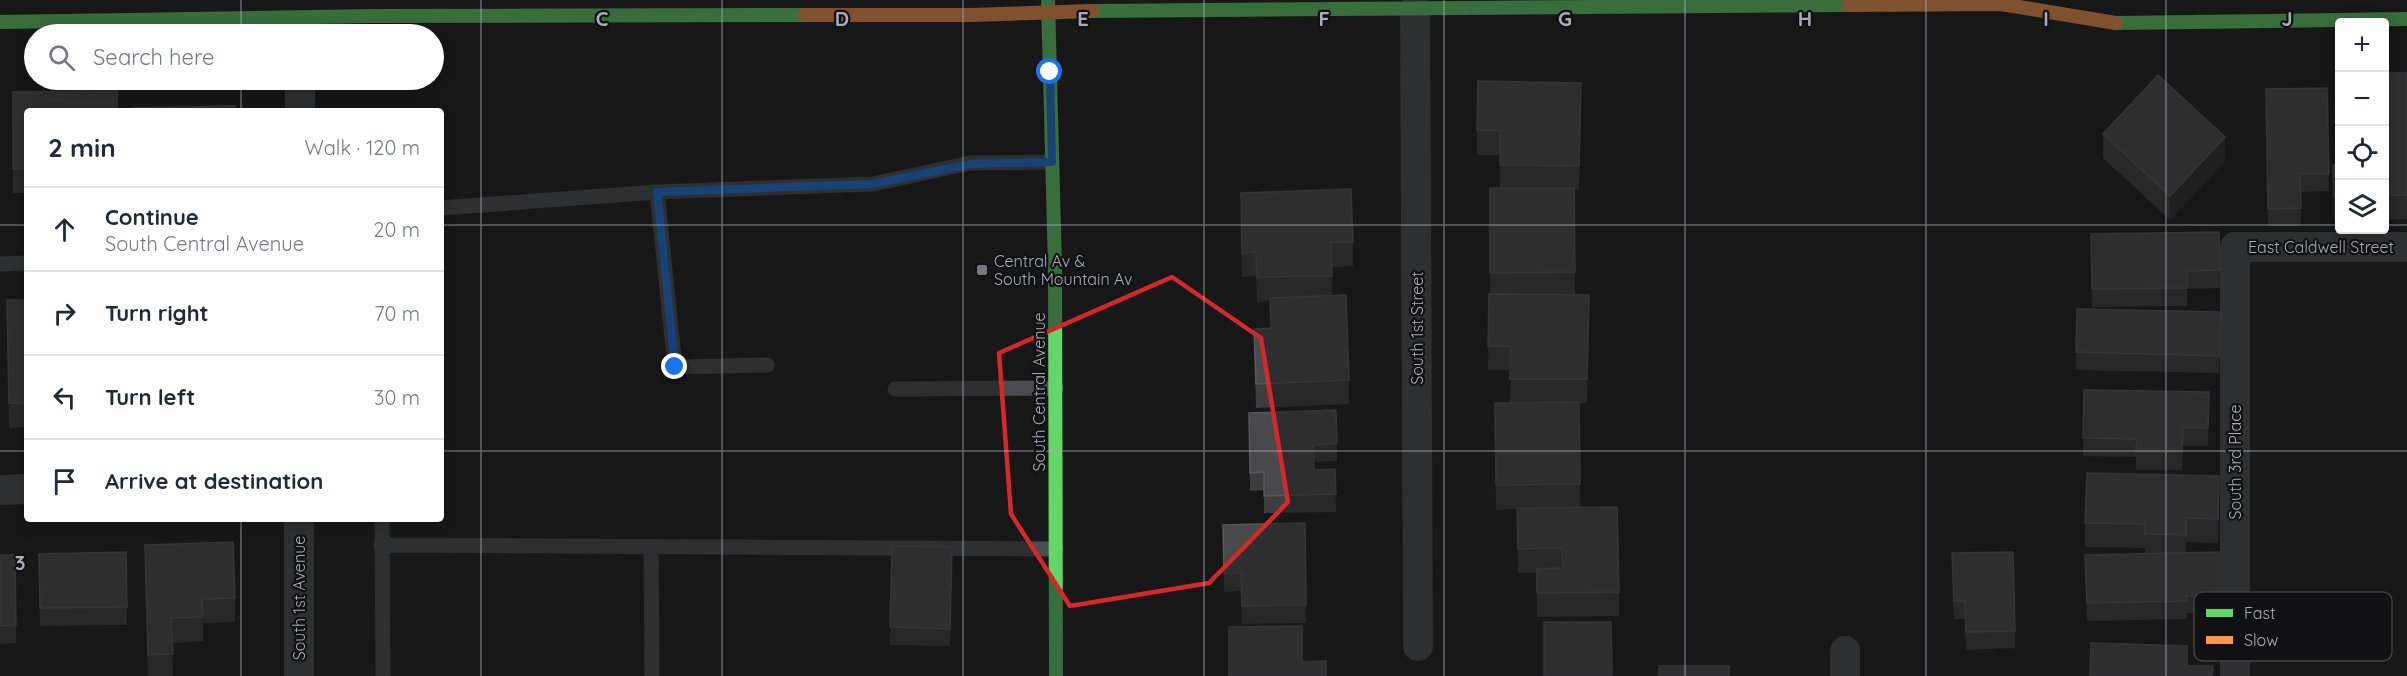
<!DOCTYPE html>
<meta charset="utf-8">
<style>
:root{--surface:#fff;--page:#f6f6f7;--text:#1f2937;--muted:#747a83;--line:#e0e1e3}
body{margin:0;font-family:Quicksand,sans-serif;background:var(--page);color:var(--text)}
.controls{position:absolute;right:18px;top:18px;display:grid;overflow:hidden;border-radius:6px;box-shadow:0 3px 15px #0003}
.controls button{width:54px;height:54px;display:grid;place-items:center;padding:0;border:0;border-bottom:2px solid var(--line);background:var(--surface);color:var(--text);font:30px sans-serif}
.stop{position:absolute;width:18px;height:18px;margin:-14px;border:4px solid #1a73e8;border-radius:50%;background:#fff}
.stop.end{background:#1a73e8;border-color:#fff;box-shadow:0 2px 6px #0008}
.list{margin:0;padding:0;list-style:none}
h2{display:flex;justify-content:space-between;align-items:center;height:78px;margin:0;padding:0 24px;font-size:26px}
h2 small{font-size:20px;font-weight:400;color:var(--muted)}
.list li{display:grid;grid-template-columns:39px 1fr auto;gap:18px;align-items:center;box-sizing:border-box;height:84px;padding:0 24px;border-top:2px solid var(--line)}
.list b{display:block;font-size:22px;white-space:nowrap}
.list p{margin:0;font-size:20px;white-space:nowrap;color:var(--muted)}
.list em{font-size:20px;font-style:normal;color:var(--muted)}
.icon{flex:none;width:33px;height:33px;fill:none;stroke:currentColor;stroke-width:2;stroke-linecap:round;stroke-linejoin:round}
.map{position:relative;flex:none;width:2407px;height:676px;overflow:hidden}
.search{position:absolute;background:var(--surface);box-shadow:0 3px 15px #0003;left:24px;top:24px;width:420px;height:66px;display:flex;align-items:center;gap:15px;box-sizing:border-box;padding:0 21px;border-radius:33px;color:var(--muted);font-size:22px}
.panel{position:absolute;background:var(--surface);box-shadow:0 3px 15px #0003;left:24px;top:108px;width:420px;height:414px;border-radius:6px}
.map>svg:first-child{display:block}
</style>
<div class="map">
<svg width="2407" height="676" viewBox="0 0 2407 676">
<rect width="100%" height="100%" fill="#171717"/>
<g fill="none" stroke-linecap="round" stroke-linejoin="round">
<!-- lane -->
<path stroke="#4b4c50" stroke-width="15" d="M657,192L675,367L767,365
M441,208L657,192L873,184L970,163L1052,162
M0,264L27,263
M895,389L1056,388
M382,519L383,676
M381,545L1056,549
M651,547L652,676"/>
<!-- street -->
<path stroke="#4b4c50" stroke-width="30" d="M1415,9L1418,646
M300,111V80
M0,490L27,489
M299,676V519
M1845,676V651
M2235,676V247H2407"/>
<!-- fast -->
<path stroke="#63d668" stroke-width="14" d="M1048,0L1055,267L1056,676
M1093,11L1849,5
M0,22L373,16L805,15
M2116,23L2407,19"/>
<!-- slow -->
<path stroke="#ff974d" stroke-width="14" d="M1849,5L2001,4L2116,23
M805,15H970L1093,11"/>
</g>
<!-- wall -->
<path fill="#3d3d3f" d="M2385,73H2407V219L2385,220Z
M2327,88L2329,191L2301,192V226H2268L2266,89Z
M13,92L27,111V193H13Z
M1581,107L1579,190H1574L1575,295L1589,319L1587,403H1579L1580,507L1619,592V616L1537,617V573H1518L1517,509L1496,510L1495,403H1510L1511,370H1488L1489,294H1490V188H1500V155H1477V130Z
M2103,134L2225,161L2170,220L2103,158Z
M2333,165H2340V221H2334Z
M1241,193L1353,242V266L1332,267V296L1349,380V404L1256,408L1254,329L1270,328V301L1257,302L1256,276L1242,277Z
M2219,232L2220,288L2187,289V306L2092,307L2091,234Z
M27,300V427L9,428L7,324Z
M2221,312L2219,373L2076,370V352Z
M2084,390L2209,392L2208,446H2183L2182,470H2136V457L2083,456Z
M1249,413L1337,443V461L1314,462V470L1335,469L1336,512L1264,513V490L1250,491Z
M2219,500L2218,543L2186,542V553L2219,552V613H2187V619L2087,621L2085,555L2145,554V548L2085,547V523Z
M1305,523L1306,623L1242,624L1241,591L1224,592L1223,525Z
M145,545L235,598V622L203,623V641L172,643L173,676H148Z
M892,546L952,547L950,646L890,645Z
M126,552L127,625L40,626L39,554Z
M1952,553L2015,631V648L1966,650L1965,619H1954Z
M0,555H15L16,643L0,644Z"/>
<!-- shaded-wall -->
<path fill="#29292a" d="M2225,137V161L2170,220V196Z"/>
<!-- building -->
<path fill="#49494c" stroke="#58595d" stroke-width="1.5" d="M2385,73H2407V195H2385Z
M2158,75L2225,137L2170,196L2103,134Z
M1478,81L1581,83L1579,166L1500,165V131L1477,130Z
M2327,88L2329,174H2300L2301,208L2268,209L2266,89Z
M117,91V111H27V169H13V92Z
M235,106V111H134L133,108Z
M2333,165H2340V196L2334,197Z
M1490,188H1574L1575,272L1490,273Z
M1351,189L1353,242H1331L1332,276L1257,277L1256,252L1242,253L1241,193Z
M2219,232L2220,270L2187,271V288L2092,289L2091,234Z
M1489,294L1589,295L1587,379H1510L1511,346H1488Z
M1346,295L1349,380L1256,384L1254,329L1271,328L1270,298Z
M7,300H27V403H9Z
M2077,309L2221,312L2219,356L2076,352Z
M2084,390L2209,392L2208,428H2183L2182,452H2136L2137,439L2083,438Z
M1579,402L1580,484L1496,485L1495,403Z
M1336,410L1337,443L1313,445L1314,470L1335,469L1336,494L1264,496V472L1250,473L1249,413Z
M2087,473L2219,476L2218,519L2186,518V535L2145,534V524L2085,523Z
M1617,507L1619,592L1537,593V569L1563,568L1562,548L1518,549L1517,508Z
M1305,523L1306,605L1242,606L1241,573L1224,574L1223,525Z
M233,542L235,598L202,599L203,617L171,618L173,654L148,655L145,545Z
M892,546L952,547L950,629L890,627Z
M126,552L127,607L40,608L39,554Z
M2013,552L2015,631L1966,632L1965,601H1954L1952,553Z
M2219,552V595L2186,596L2187,601L2087,603L2085,555Z
M0,555H15L16,625L0,626Z
M1544,622H1611L1612,676H1544Z
M1302,626V662L1326,661V676H1229V627Z
M2091,643L2187,646V666H2213L2212,676H2090Z
M1659,666H1729V676H1659Z"/>
<g fill="none" stroke-linecap="round" stroke-linejoin="round">
<!-- route -->
<path stroke="#1a73e8" stroke-width="8" d="M675,367L657,192L873,184L970,164L1052,162L1050,72"/>
</g>
<!-- marked area -->
<path d="M0 0H2407V676H0ZM1172,277L1261,338L1288,502L1209,583L1070,606L1011,514L999,353Z" fill="#171717" fill-opacity=".55" fill-rule="evenodd"/>
<path fill="none" stroke="#d62828" stroke-width="4.5" stroke-linejoin="round" d="M1172,277L1261,338L1288,502L1209,583L1070,606L1011,514L999,353Z"/>
<!-- grid -->
<path fill="none" stroke="#a8adb8" stroke-width="1.5" stroke-opacity="0.55" d="M241,0V34M481,0V676M722,0V676M963,0V676M1204,0V676M1444,0V676M1685,0V676M1926,0V676M2166,0V676M241,80V111M0,225H27M441,225H2340M2384,225H2407M0,451H27M441,451H2407M241,519V676"/>
<!-- markers -->
<rect fill="#757880" stroke="#111113" stroke-width="2" x="976" y="264" width="12" height="12" rx="3"/>
<g text-anchor="middle" dominant-baseline="central" stroke-width="4.5" stroke-linejoin="round" paint-order="stroke">
<!-- street labels -->
<g font-size="16" fill="#a8adb8" stroke="#111113">
<text x="2321" y="247">East Caldwell Street</text>
<text transform="translate(1417 328) rotate(-90)">South 1st Street</text>
<text transform="translate(1039 392) rotate(-90)">South Central Avenue</text>
<text transform="translate(2235 462) rotate(-90)">South 3rd Place</text>
<text transform="translate(299 598) rotate(-90)">South 1st Avenue</text>
</g>
<!-- poi labels -->
<g font-size="16" fill="#a8adb8" stroke="#111113" text-anchor="start">
<text x="994" y="261">Central Av &amp;<tspan x="994" dy="18">South Mountain Av</tspan></text>
</g>
</g>
<!-- legend -->
<rect x="2194" y="592" width="198" height="69" rx="9" fill="#111113" stroke="#3e4045" stroke-width="1.5"/>
<rect x="2206" y="609" width="27" height="8" fill="#63d668"/>
<rect x="2206" y="636" width="27" height="8" fill="#ff974d"/>
<g font-size="16" fill="#a8adb8">
<text x="2244" y="619">Fast</text>
<text x="2244" y="646">Slow</text>
</g>
<g font-size="20" text-anchor="middle" font-weight="bold" fill="#a8adb8" stroke="#111113" stroke-width="4.5" stroke-linejoin="round" paint-order="stroke">
<text x="602" y="26">C</text>
<text x="842" y="26">D</text>
<text x="1083" y="26">E</text>
<text x="1324" y="26">F</text>
<text x="1565" y="26">G</text>
<text x="1805" y="26">H</text>
<text x="2046" y="26">I</text>
<text x="2287" y="26">J</text>
<text x="20" y="570">3</text>
</g>
</svg>
<div class="controls">
<button>+</button>
<button>−</button>
<button><svg class="icon" aria-label="locate" viewBox="0 0 24 24"><circle cx="12" cy="12" r="6"/><path d="M12 2v4M12 18v4M2 12h4M18 12h4"/></svg></button>
<button><svg class="icon" aria-label="layers" viewBox="0 0 24 24"><path d="M12 4l9 5-9 5-9-5zM3 14l9 5 9-5"/></svg></button>
</div>
<div class="stop" style="left:1050px;top:72px"></div>
<div class="stop end" style="left:675px;top:367px"></div>
<div class="search"><svg class="icon" aria-label="search" viewBox="0 0 24 24"><circle cx="10" cy="10" r="6"/><path d="M15 15l6 6"/></svg>Search here</div>
<section class="panel">
<h2>2 min<small>Walk · 120 m</small></h2>
<ul class="list">
<li><svg class="icon" aria-label="ahead" viewBox="0 0 24 24"><path d="M12 20V5M6 11l6-6 6 6"/></svg><div><b>Continue</b><p>South Central Avenue</p></div><em>20 m</em></li>
<li><svg class="icon" aria-label="right" viewBox="0 0 24 24"><path d="M7 20v-9h11M14 6l5 5-5 5"/></svg><div><b>Turn right</b></div><em>70 m</em></li>
<li><svg class="icon" aria-label="left" viewBox="0 0 24 24"><path d="M17 20v-9H6M10 6l-5 5 5 5"/></svg><div><b>Turn left</b></div><em>30 m</em></li>
<li><svg class="icon" aria-label="arrive" viewBox="0 0 24 24"><path d="M6 21V4h12l-3 4 3 4H6"/></svg><div><b>Arrive at destination</b></div></li>
</ul>
</section>
</div>
